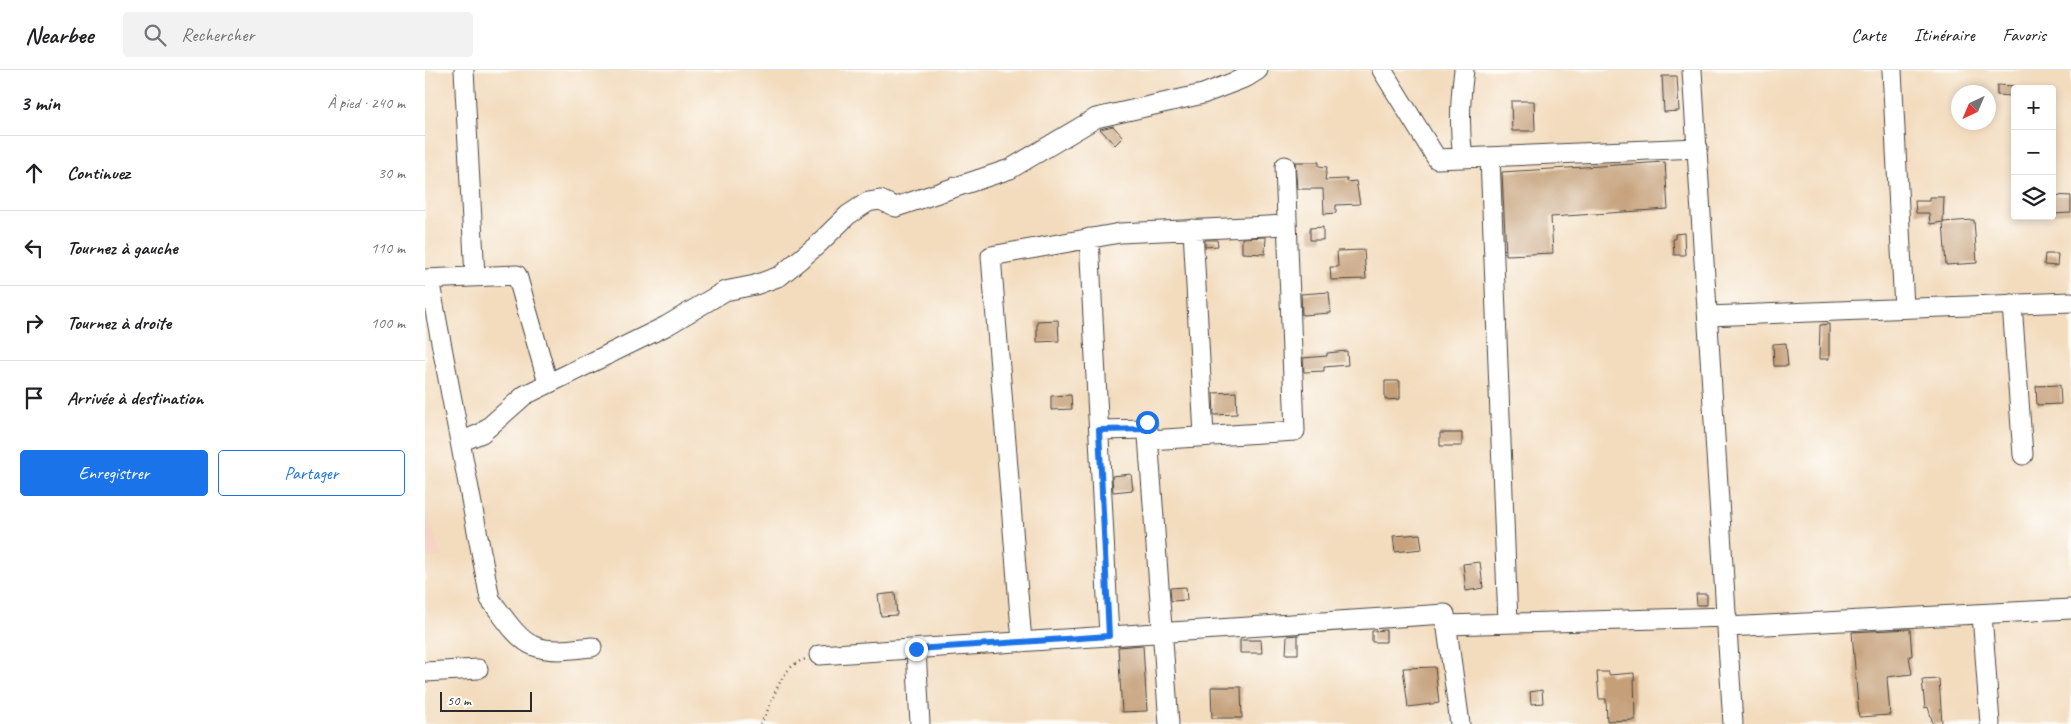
<!DOCTYPE html>
<html lang="fr">
<meta charset="utf-8">
<style>
:root{--surface:#fff;--page:#f2f2f2;--text:#202124;--muted:#757577;--line:#e0e0e0;--accent:#1a73e8}
body{margin:0;font-family:Caveat,sans-serif;background:var(--page);color:var(--text)}
.controls{position:absolute;right:15px;top:15px;display:grid;overflow:hidden;border-radius:5px;box-shadow:0 2px 8px #0003}
.controls button{width:45px;height:45px;display:grid;place-items:center;padding:0;border:0;border-bottom:1px solid var(--line);background:var(--surface);color:var(--text);font:25px sans-serif}
.compass{position:absolute;left:1526px;top:15px;width:45px;height:45px;border-radius:50%;background:var(--surface);box-shadow:0 2px 8px #0003;rotate:224deg}
.scale{position:absolute;left:15px;bottom:12px;width:92px;box-sizing:border-box;padding-left:5px;border:2px solid #2b2b2b;border-top:0;font-size:14px;line-height:18px;white-space:nowrap;color:#2b2b2b;-webkit-text-stroke:4px #fdfcf7;paint-order:stroke}
.stop{position:absolute;width:15px;height:15px;margin:-11px;border:4px solid #1a73e8;border-radius:50%;background:#fff}
.stop.end{background:#1a73e8;border-color:#fff;box-shadow:0 1px 5px #0008}
.list{margin:0;padding:0;list-style:none}
h2{display:flex;justify-content:space-between;align-items:center;height:65px;margin:0;padding:0 20px;font-size:21px}
h2 small{font-size:16px;font-weight:400;color:var(--muted)}
.list li{display:grid;grid-template-columns:32px 1fr auto;gap:15px;align-items:center;box-sizing:border-box;height:75px;padding:0 20px;border-top:1px solid var(--line)}
.list b{display:block;font-size:19px;white-space:nowrap}
.list em{font-size:16px;font-style:normal;color:var(--muted)}
.actions{display:flex;gap:10px;padding:15px 20px}
.actions a{flex:1;padding:11px 0;border:1px solid var(--accent);border-radius:5px;text-align:center;font-size:18px;color:var(--accent)}
.actions .main{background:var(--accent);color:#fff}
.icon{flex:none;width:28px;height:28px;fill:none;stroke:currentColor;stroke-width:2;stroke-linecap:round;stroke-linejoin:round}
.map{position:relative;flex:none;width:1646px;height:654px;overflow:hidden}
header{display:flex;align-items:center;gap:30px;box-sizing:border-box;height:70px;padding:0 25px;background:var(--surface);border-bottom:1px solid var(--line)}
header strong{font-size:24px}
nav{display:flex;gap:28px;margin-inline-start:auto;font-size:18px}
.search{width:350px;height:45px;background:var(--page);display:flex;align-items:center;gap:12px;box-sizing:border-box;padding:0 18px;border-radius:5px;color:var(--muted);font-size:19px}
main{display:flex}
aside{flex:1;background:var(--surface)}
.map>svg:first-child{display:block}
</style>
<header>
<strong>Nearbee</strong>
<div class="search"><svg class="icon" aria-label="search" viewBox="0 0 24 24"><circle cx="10" cy="10" r="6"/><path d="M15 15l6 6"/></svg>Rechercher</div>
<nav><a>Carte</a><a>Itinéraire</a><a>Favoris</a></nav>
</header>
<main>
<aside>
<h2>3 min<small>À pied · 240 m</small></h2>
<ul class="list">
<li><svg class="icon" aria-label="ahead" viewBox="0 0 24 24"><path d="M12 20V5M6 11l6-6 6 6"/></svg><div><b>Continuez</b></div><em>30 m</em></li>
<li><svg class="icon" aria-label="left" viewBox="0 0 24 24"><path d="M17 20v-9H6M10 6l-5 5 5 5"/></svg><div><b>Tournez à gauche</b></div><em>110 m</em></li>
<li><svg class="icon" aria-label="right" viewBox="0 0 24 24"><path d="M7 20v-9h11M14 6l5 5-5 5"/></svg><div><b>Tournez à droite</b></div><em>100 m</em></li>
<li><svg class="icon" aria-label="arrive" viewBox="0 0 24 24"><path d="M6 21V4h12l-3 4 3 4H6"/></svg><div><b>Arrivée à destination</b></div></li>
</ul>
<div class="actions"><a class="main">Enregistrer</a><a>Partager</a></div>
</aside>
<div class="map">
<svg width="1646" height="654" viewBox="0 0 1646 654">
<rect width="100%" height="100%" fill="#fdfcf7"/>
<filter id="ink" filterUnits="userSpaceOnUse"><feTurbulence type="fractalNoise" baseFrequency=".02" numOctaves="2"/><feDisplacementMap in="SourceGraphic" scale="10" xChannelSelector="R" yChannelSelector="G"/><feConvolveMatrix kernelMatrix="1 2 1 2 8 2 1 2 1" color-interpolation-filters="sRGB"/></filter>
<filter id="wash" filterUnits="userSpaceOnUse"><feTurbulence type="fractalNoise" baseFrequency=".0096" numOctaves="4" result="noise"/><feDisplacementMap in="SourceGraphic" scale="20" xChannelSelector="R" yChannelSelector="G"/><feGaussianBlur stdDeviation="1.12" result="paint"/><feColorMatrix in="noise" values="0 0 0 0 0 0 0 0 0 0 0 0 0 0 0 0 0 1.4 0 .05"/><feComposite in="paint" operator="in"/></filter>
<g filter="url(#wash)">
<rect width="100%" height="100%" fill="#f3dbbd"/>
<!-- built -->
<path fill="#f5d2c3" d="M0,435L16,487L0,489Z"/>
<g id="blocks">
<!-- building -->
<path fill="#c49f78" d="M1237,6H1252L1254,41L1239,42Z
M1572,15L1589,16L1588,26L1572,25Z
M1086,31H1109L1110,61H1087Z
M688,56L698,67L690,75L675,59Z
M870,92H894V96L902,97L900,110L922,109V112L931,111L935,134L911,135V143L899,144L898,119H872Z
M1240,92L1243,139L1126,147L1128,183L1081,185L1077,102Z
M1627,125L1646,126V143L1627,144Z
M1504,127H1519L1518,152L1505,154L1504,143H1491L1490,131H1504Z
M1549,150L1552,193L1521,195L1518,152Z
M898,157V170H885V158Z
M1259,163L1260,185H1249L1248,169H1250V164Z
M841,167L840,184L817,183V168Z
M780,170H792L793,176L780,177Z
M939,180L941,209L906,210L905,197H913L912,181Z
M1620,184H1633L1632,196L1619,195Z
M904,222L906,243L877,245L876,224Z
M633,250L634,271L612,272V251Z
M1404,254V289H1394L1395,255Z
M1361,273L1363,296H1349L1348,274Z
M922,281L923,295L899,297V301L879,302L878,288L902,286V283Z
M960,311H975V329L960,330Z
M1635,315L1636,334L1612,335L1611,316Z
M811,322L812,344L789,345L788,323Z
M646,325L647,339L626,340V326Z
M1015,363H1037V376H1015Z
M706,404L708,420L688,422L687,406Z
M995,464L997,479L970,482L968,466Z
M1055,492L1058,518L1041,521L1038,494Z
M761,517L762,530L746,531L745,518Z
M470,523L472,545L456,546L453,525Z
M1271,524H1282V535H1272Z
M1485,559L1487,586H1484L1487,604L1462,607L1465,645L1434,647L1427,562Z
M961,560V572H947V561Z
M873,565V584H861L862,566Z
M815,570H836L837,583H815Z
M718,575L722,641L697,642L693,577Z
M1010,597L1014,633L983,637L978,598Z
M1172,602H1184V605L1209,603L1210,650L1182,651L1181,629H1174Z
M1514,609L1517,654H1508L1503,637L1500,638L1497,610Z
M786,617H816L817,648H787Z
M1117,620L1118,633L1106,634L1105,622Z"/>
</g>
</g>
<g filter="url(#ink)">
<use href="#blocks" fill-opacity="0" stroke="#494541" stroke-width="1"/>
<g fill="none" stroke-linecap="round" stroke-linejoin="round">
<!-- minor casing -->
<g stroke="#494541" stroke-width="21">
<path id="minor" d="M39,0L50,207
M957,0L1012,89L1273,78
M1267,0L1308,654
M1467,0L1479,238
M1065,87L1083,553
M1038,88C1034,59 1035,29 1039,0
M768,159L779,366
M664,168L684,566
M0,209L92,205L123,313
M4,209L65,529C76,543 92,570 109,576C127,583 148,579 167,577
M1587,234L1598,385
M1283,246L1646,232
M722,352L744,654
M674,360L723,359
M724,370L870,361L860,96
M35,372L57,363L100,325L241,256L300,221L330,215L355,206L390,177L423,145L443,132L455,130L471,137L585,99L671,48L778,24L822,7L833,0
M1557,544L1565,654
M1021,555L1302,547
M1302,557L1646,539
M597,572L566,186L695,163L862,155
M491,579L495,654
M394,585L1020,544L1035,654
M0,602L53,599"/>
</g>
<!-- path -->
<path stroke="#494541" stroke-width="2.5" stroke-dasharray="1 4" stroke-linecap="butt" d="M335,654C350,633 352,597 381,589"/>
<!-- minor -->
<use href="#minor" stroke="#fff" stroke-width="19"/>
</g>
</g>
<g fill="none" stroke-linecap="round" stroke-linejoin="round" filter="url(#ink)">
<!-- route -->
<path stroke="#1a73e8" stroke-width="6" d="M491,579L684,566L674,360L723,359L722,352"/>
</g>
</svg>
<div class="controls">
<button>+</button>
<button>−</button>
<button><svg class="icon" aria-label="layers" viewBox="0 0 24 24"><path d="M12 4l9 5-9 5-9-5zM3 14l9 5 9-5"/></svg></button>
</div>
<svg class="compass" viewBox="-18 -18 36 36"><path d="M0-13l5 13h-10z" fill="#e53935"/><path d="M0 13l5-13h-10z" fill="#757577"/></svg>
<div class="scale">50 m</div>
<div class="stop" style="left:722px;top:352px"></div>
<div class="stop end" style="left:491px;top:579px"></div>
</div>
</main>
